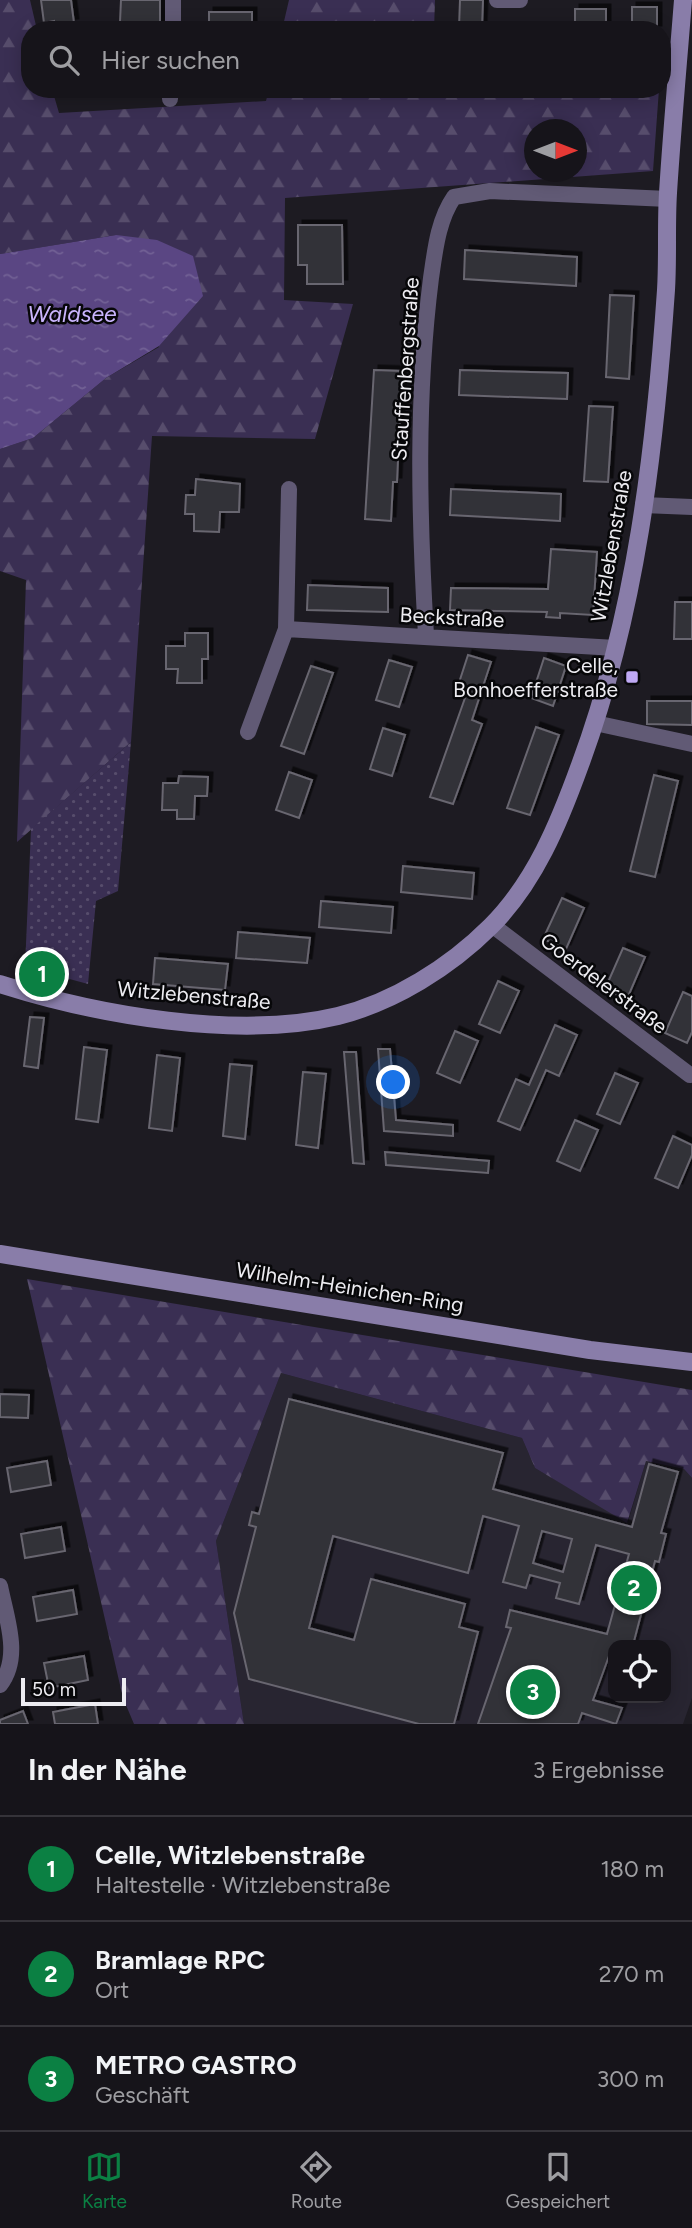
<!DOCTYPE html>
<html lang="de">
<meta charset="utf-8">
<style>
:root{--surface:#16141a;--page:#1f1d23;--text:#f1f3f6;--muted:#9e9ea2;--line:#353339;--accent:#0b8043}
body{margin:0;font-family:Figtree,sans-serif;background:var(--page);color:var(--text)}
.controls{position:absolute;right:21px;bottom:21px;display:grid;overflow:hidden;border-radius:14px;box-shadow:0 4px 18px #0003}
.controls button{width:63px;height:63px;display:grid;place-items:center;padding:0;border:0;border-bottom:2px solid var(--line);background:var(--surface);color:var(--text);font:35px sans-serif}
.compass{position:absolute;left:524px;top:119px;width:63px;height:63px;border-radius:50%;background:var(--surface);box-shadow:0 4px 18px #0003;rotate:90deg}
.scale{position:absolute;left:21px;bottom:18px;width:105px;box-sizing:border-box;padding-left:7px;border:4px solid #edecf1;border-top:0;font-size:19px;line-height:24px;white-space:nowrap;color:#edecf1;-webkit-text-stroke:5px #070709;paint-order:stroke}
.you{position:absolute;left:394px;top:1083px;width:24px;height:24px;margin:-18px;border:5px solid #fff;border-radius:50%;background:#1a73e8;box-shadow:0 0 0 10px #1a73e833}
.badge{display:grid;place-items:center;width:46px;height:46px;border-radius:50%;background:var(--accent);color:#fff;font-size:23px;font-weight:700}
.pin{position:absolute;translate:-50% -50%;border:4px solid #fff;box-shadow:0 2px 7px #0006}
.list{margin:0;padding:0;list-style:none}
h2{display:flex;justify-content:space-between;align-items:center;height:91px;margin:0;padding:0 28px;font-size:30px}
h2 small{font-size:23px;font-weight:400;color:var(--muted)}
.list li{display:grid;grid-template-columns:46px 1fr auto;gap:21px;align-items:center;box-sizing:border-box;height:105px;padding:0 28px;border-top:2px solid var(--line)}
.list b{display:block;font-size:26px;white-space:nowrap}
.list p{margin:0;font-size:23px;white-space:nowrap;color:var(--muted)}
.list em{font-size:23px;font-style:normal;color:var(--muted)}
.icon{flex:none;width:38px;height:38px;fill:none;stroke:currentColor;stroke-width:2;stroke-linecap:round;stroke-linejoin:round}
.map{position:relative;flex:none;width:692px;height:1724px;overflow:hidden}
.search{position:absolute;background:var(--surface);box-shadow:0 4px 18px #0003;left:21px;right:21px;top:21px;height:77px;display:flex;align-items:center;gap:18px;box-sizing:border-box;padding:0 24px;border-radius:28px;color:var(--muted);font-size:26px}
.sheet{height:406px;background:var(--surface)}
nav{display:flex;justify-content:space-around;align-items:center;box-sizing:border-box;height:98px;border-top:2px solid var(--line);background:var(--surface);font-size:19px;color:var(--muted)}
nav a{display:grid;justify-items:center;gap:4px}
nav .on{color:var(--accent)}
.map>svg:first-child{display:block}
</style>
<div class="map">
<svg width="692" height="1724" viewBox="0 0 692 1724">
<defs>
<pattern id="forest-firs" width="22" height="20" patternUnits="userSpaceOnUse" patternTransform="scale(1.75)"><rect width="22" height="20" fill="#3a2f53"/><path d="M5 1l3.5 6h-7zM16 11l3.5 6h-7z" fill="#574d6c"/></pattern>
<pattern id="park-dots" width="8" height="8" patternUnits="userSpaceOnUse" patternTransform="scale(1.75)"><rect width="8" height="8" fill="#3a2f53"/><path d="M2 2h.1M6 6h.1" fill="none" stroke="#574d6c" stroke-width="1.8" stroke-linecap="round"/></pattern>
<pattern id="water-ripples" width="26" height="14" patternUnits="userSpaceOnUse" patternTransform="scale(1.75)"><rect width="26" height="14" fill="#5a4683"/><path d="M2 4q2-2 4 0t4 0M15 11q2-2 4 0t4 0" fill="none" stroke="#726195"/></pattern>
<filter id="shadow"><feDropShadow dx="4.5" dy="-4.5" stdDeviation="0" flood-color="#0009"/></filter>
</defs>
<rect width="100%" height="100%" fill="#1d1b22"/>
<!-- built -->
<path fill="#282531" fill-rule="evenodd" d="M281,1373L522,1438L535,1468L628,1522L646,1461L684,1469L692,1478V1698L683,1724H244L216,1541ZM613,1645H666V1698H613Z"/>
<!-- forest -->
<path fill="url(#forest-firs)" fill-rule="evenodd" d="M0,0H30L37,30H30V89H52L59,113L266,101L269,89H659L653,171L285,198L284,300L353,304L315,439L152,436L131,742L17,842L26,580L0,571V449L33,438L106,378L159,347L116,235L0,254ZM534,130H576V172H534Z
M289,0H435L434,30H282Z
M27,1279L692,1390V1478L684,1469L646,1461L627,1523L535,1468L522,1438L281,1373L216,1541L244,1724H134L123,1698Z"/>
<!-- park -->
<path fill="url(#park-dots)" d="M131,742L118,891L96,901L88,984L25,967L31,829Z"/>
<!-- water -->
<path fill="url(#water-ripples)" d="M116,235L157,240L193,256L203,296L159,346L106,378L33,438L0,449V254Z"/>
<!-- building -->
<path fill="#323038" stroke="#68666f" stroke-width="2" fill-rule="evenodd" filter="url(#shadow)" d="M41,0H71L74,23L54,26V21L44,23Z
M121,0H160V30H141V23L120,22Z
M460,0H483L482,28H459Z
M632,7H657V30H632Z
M575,9H606V30H575Z
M209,12H252V30H209Z
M298,225H342L343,284H307V265H298Z
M465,250L577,257L576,286L464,279Z
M610,295L634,296L629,379L606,377Z
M374,370L402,371L397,482H393L391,521L365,519Z
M460,370L568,373L567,399L459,395Z
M589,406L613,407L608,482L584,481Z
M196,479L240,484L239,512H220L219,532L194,531V514H185L186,495H195Z
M451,489L561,494L560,521L450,515Z
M551,549L597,552L593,615L560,613V618L546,617L547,612L450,610L451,588L548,589Z
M308,585L388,588V612L307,610Z
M675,602H692V639H674Z
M185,633H208V659H202V683H177L178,669H166V646H185Z
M468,655L491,662L472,720L482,724L453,804L430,797L465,698L455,695Z
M544,658L566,666L553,706L531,698Z
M389,660L412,667L399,707L376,700Z
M311,666L333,673L304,754L281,746Z
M647,701H692V725L647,724Z
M536,727L559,735L530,815L507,808Z
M383,728L405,735L392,776L370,769Z
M289,772L312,780L299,818L276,810Z
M654,775L678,781L655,877L630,871Z
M179,776L208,777L207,796H195L194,819H177V810H162L163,783H178Z
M403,866L474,873L472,899L401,892Z
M562,898L584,908L566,949L543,939Z
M321,901L393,907L391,933L319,927Z
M238,932L310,938L307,963L236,958Z
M623,948L645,957L627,999L605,989Z
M155,958L228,964L225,990L153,984Z
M498,981L519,991L500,1033L479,1024Z
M683,992L692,996V1032L687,1043L665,1033Z
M30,1017L44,1018L38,1068L24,1066Z
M555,1025L577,1035L559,1076L546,1070L520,1130L498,1121L516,1079L529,1085Z
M455,1031L478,1041L460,1083L437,1073Z
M84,1047L107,1050L98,1122L76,1119Z
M378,1049H390L396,1120L453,1125V1136L384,1131Z
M344,1052H356L364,1164L353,1163Z
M157,1055L180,1058L172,1131L149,1128Z
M230,1064L252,1066L245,1139L223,1136Z
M303,1072L326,1074L318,1148L296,1145Z
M615,1073L638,1083L620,1124L597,1114Z
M575,1120L598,1130L580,1171L557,1161Z
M673,1136L692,1145V1155L678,1188L655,1178Z
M385,1152L489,1161L488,1173L386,1165Z
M0,1394L29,1395L28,1418L0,1417Z
M289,1399L503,1453L493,1489L632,1527L649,1464L678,1472L661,1533L666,1534L659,1562L655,1561L633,1645H613L593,1700L622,1708L616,1724L582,1713L578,1724H478L511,1628L506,1627L510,1610L607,1634L629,1554L596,1545L579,1604L556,1598L560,1583L530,1575L526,1588L503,1582L519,1526L483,1516L468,1573L333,1536L309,1628L354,1640L371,1579L465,1604L459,1627L478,1632L454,1724H419L249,1679L234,1613L256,1527L249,1525L252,1512L259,1514ZM542,1531L572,1539L563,1572L533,1563Z
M47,1461L51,1485L11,1492L7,1468Z
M61,1527L65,1551L25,1558L21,1534Z
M73,1590L77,1614L37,1621L33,1597Z
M84,1656L88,1680L49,1688L44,1663Z
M95,1704L98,1724H55L53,1712Z
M23,1711L28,1724H0V1720Z"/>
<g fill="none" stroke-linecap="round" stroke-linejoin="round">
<!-- street -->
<path stroke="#615a75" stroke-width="16" d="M497,0H520
M173,30V0
M170,99V89
M643,505L692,507
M286,629L616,648
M426,635C419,516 416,397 431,278C435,251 438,220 454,197L490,191L668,199
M595,723L692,744
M248,732L286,629L289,489
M492,925L690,1075
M0,1586C6,1617 22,1657 0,1685"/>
<!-- secondary -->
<path stroke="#897da9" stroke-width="18" d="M0,984C97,1015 238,1040 338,1016C394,1002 450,967 491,926C535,882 559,823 580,765C636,614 655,450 666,290C668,258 666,225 668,193C672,129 678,64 683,0
M0,1254L590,1350L692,1362"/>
</g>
<!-- markers -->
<rect fill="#bfa9f4" stroke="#070709" stroke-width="2.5" x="625" y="670" width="14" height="14" rx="3.5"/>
<g text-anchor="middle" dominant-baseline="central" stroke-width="5" stroke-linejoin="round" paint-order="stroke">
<!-- street labels -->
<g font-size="21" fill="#edecf1" stroke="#070709">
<text transform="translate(405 369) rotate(-86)">Stauffenbergstraße</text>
<text transform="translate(611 546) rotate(-80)">Witzlebenstraße</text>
<text transform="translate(452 617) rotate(3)">Beckstraße</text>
<text transform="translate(604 983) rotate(37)">Goerdelerstraße</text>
<text transform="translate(194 995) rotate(5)">Witzlebenstraße</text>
<text transform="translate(350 1287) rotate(9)">Wilhelm-Heinichen-Ring</text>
</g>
<!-- poi labels -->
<g font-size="21" fill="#edecf1" stroke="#070709" text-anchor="end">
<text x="618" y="665">Celle,<tspan x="618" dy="24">Bonhoefferstraße</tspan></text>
</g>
<!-- water labels -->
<g font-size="23" font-style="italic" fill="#cab5fd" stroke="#070709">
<text x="72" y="314">Waldsee</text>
</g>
</g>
</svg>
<div class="controls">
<button><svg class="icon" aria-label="locate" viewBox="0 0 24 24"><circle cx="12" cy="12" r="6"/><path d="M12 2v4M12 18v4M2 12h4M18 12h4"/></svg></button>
</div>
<svg class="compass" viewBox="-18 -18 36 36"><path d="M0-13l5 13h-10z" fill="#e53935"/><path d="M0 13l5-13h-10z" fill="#9e9ea2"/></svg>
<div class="scale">50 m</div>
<div class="you"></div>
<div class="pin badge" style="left:42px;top:974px">1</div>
<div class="pin badge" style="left:634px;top:1588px">2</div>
<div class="pin badge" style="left:533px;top:1692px">3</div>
<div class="search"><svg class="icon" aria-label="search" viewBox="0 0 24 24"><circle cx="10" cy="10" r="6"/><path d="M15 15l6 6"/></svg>Hier suchen</div>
</div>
<section class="sheet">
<h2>In der Nähe<small>3 Ergebnisse</small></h2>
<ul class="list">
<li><span class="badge">1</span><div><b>Celle, Witzlebenstraße</b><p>Haltestelle · Witzlebenstraße</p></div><em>180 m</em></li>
<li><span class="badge">2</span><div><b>Bramlage RPC</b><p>Ort</p></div><em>270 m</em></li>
<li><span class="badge">3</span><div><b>METRO GASTRO</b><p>Geschäft</p></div><em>300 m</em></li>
</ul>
</section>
<nav>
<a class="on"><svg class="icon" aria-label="map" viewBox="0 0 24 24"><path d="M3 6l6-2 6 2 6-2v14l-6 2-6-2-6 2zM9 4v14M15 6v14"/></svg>Karte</a>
<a><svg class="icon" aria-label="directions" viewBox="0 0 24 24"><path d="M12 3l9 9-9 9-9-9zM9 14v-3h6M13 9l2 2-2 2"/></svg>Route</a>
<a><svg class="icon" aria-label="saved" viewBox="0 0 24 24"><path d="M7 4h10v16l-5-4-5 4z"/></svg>Gespeichert</a>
</nav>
